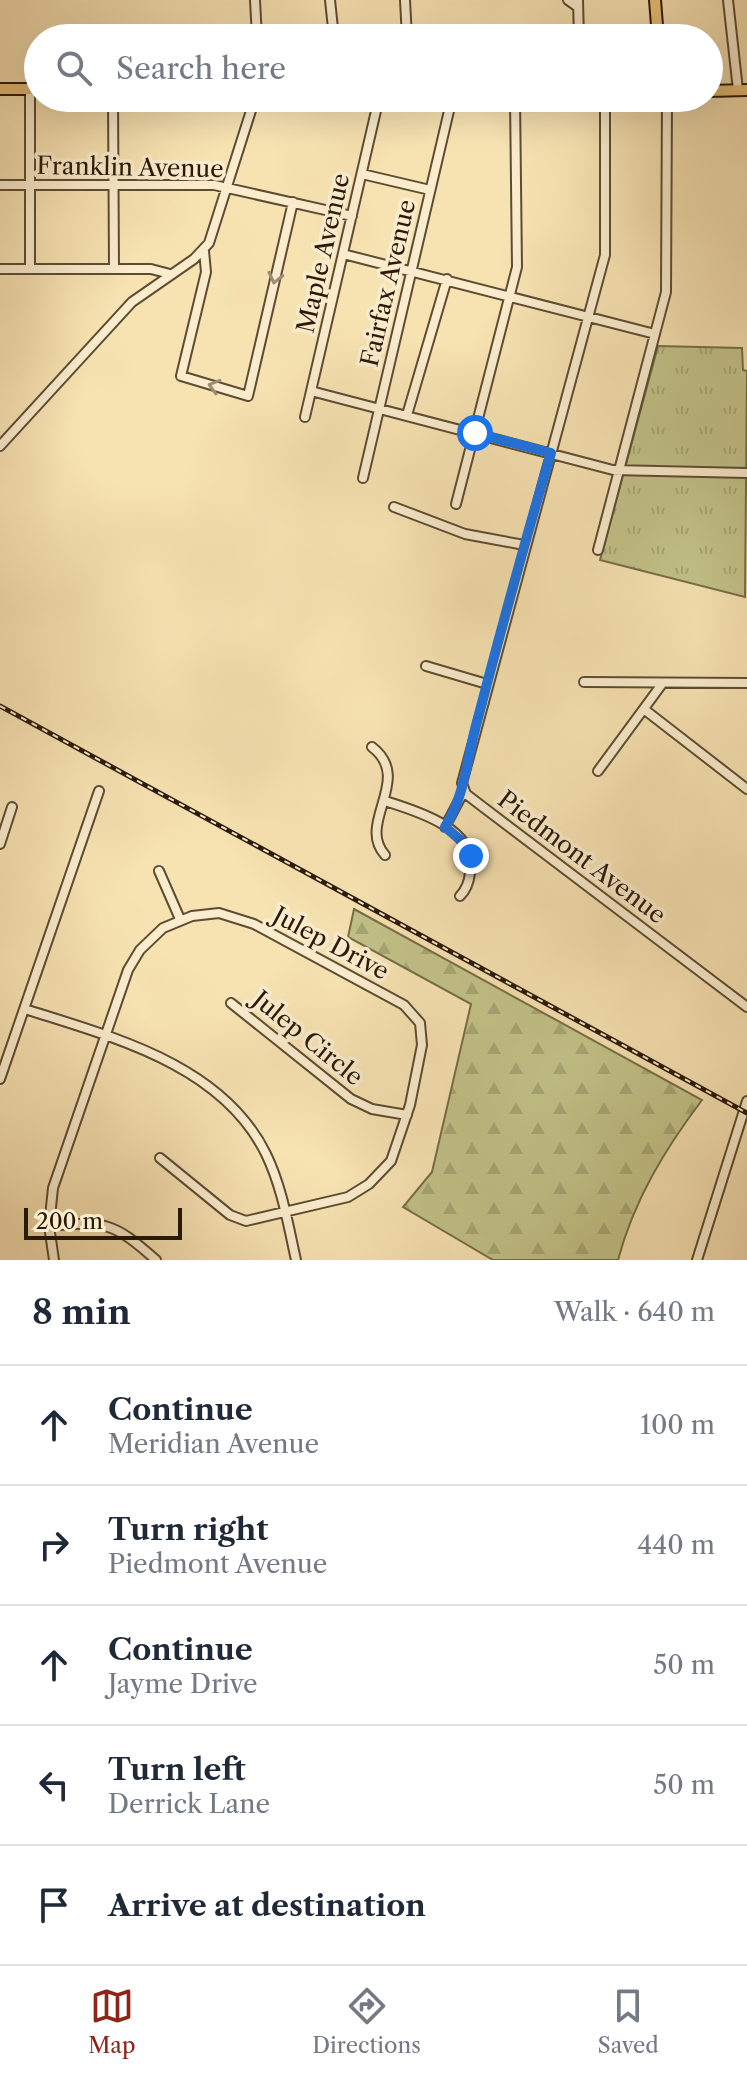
<!DOCTYPE html>
<meta charset="utf-8">
<style>
:root{--surface:#fff;--page:#f2f2f3;--text:#1f2937;--muted:#747a83;--line:#e0e1e3;--accent:#8f2418}
body{margin:0;font-family:"Libre Caslon Text",serif;background:var(--page);color:var(--text)}
.scale{position:absolute;left:24px;bottom:20px;width:158px;box-sizing:border-box;padding-left:8px;border:4px solid #2a1a08;border-top:0;font-size:22px;line-height:28px;white-space:nowrap;color:#2a1a08;-webkit-text-stroke:6px #faeccd;paint-order:stroke}
.stop{position:absolute;width:24px;height:24px;margin:-18px;border:6px solid #1a73e8;border-radius:50%;background:#fff}
.stop.end{background:#1a73e8;border-color:#fff;box-shadow:0 2px 8px #0008}
.list{margin:0;padding:0;list-style:none}
h2{display:flex;justify-content:space-between;align-items:center;height:104px;margin:0;padding:0 32px;font-size:34px}
h2 small{font-size:26px;font-weight:400;color:var(--muted)}
.list li{display:grid;grid-template-columns:52px 1fr auto;gap:24px;align-items:center;box-sizing:border-box;height:120px;padding:0 32px;border-top:2px solid var(--line)}
.list b{display:block;font-size:30px;white-space:nowrap}
.list p{margin:0;font-size:26px;white-space:nowrap;color:var(--muted)}
.list em{font-size:26px;font-style:normal;color:var(--muted)}
.icon{flex:none;width:44px;height:44px;fill:none;stroke:currentColor;stroke-width:2;stroke-linecap:round;stroke-linejoin:round}
.map{position:relative;flex:none;width:747px;height:1260px;overflow:hidden}
.search{position:absolute;background:var(--surface);box-shadow:0 8px 32px #0002;left:24px;right:24px;top:24px;height:88px;display:flex;align-items:center;gap:20px;box-sizing:border-box;padding:0 28px;border-radius:44px;color:var(--muted);font-size:30px}
.sheet{height:704px;background:var(--surface)}
nav{display:flex;justify-content:space-around;align-items:center;box-sizing:border-box;height:112px;border-top:2px solid var(--line);background:var(--surface);font-size:22px;color:var(--muted)}
nav a{display:grid;justify-items:center;gap:4px}
nav .on{color:var(--accent)}
.map>svg:first-child{display:block}
</style>
<div class="map">
<svg width="747" height="1260" viewBox="0 0 747 1260">
<defs>
<pattern id="forest-firs" width="22" height="20" patternUnits="userSpaceOnUse" patternTransform="scale(2)"><rect width="22" height="20" fill="#c2c288"/><path d="M5 1l3.5 6h-7zM16 11l3.5 6h-7z" fill="#a7a674"/></pattern>
<pattern id="park-tufts" width="24" height="20" patternUnits="userSpaceOnUse" patternTransform="scale(2)"><rect width="24" height="20" fill="#c2c288"/><path d="M3 7l-1-3M5 7V3M7 7l1-3M15 17l-1-3M17 17v-4M19 17l1-3" fill="none" stroke="#a7a674"/></pattern>
</defs>
<rect width="100%" height="100%" fill="#f7e2b2"/>
<filter id="stains"><feTurbulence type="fractalNoise" baseFrequency=".0025" numOctaves="4"/><feColorMatrix values="0 0 0 0 .2 0 0 0 0 .09 0 0 0 0 .02 0 0 0 .5 -.17"/></filter>
<radialGradient id="worn" r=".72"><stop offset=".6" stop-color="#630" stop-opacity="0"/><stop offset="1" stop-color="#630" stop-opacity=".3"/></radialGradient>
<!-- forest -->
<path fill="url(#forest-firs)" stroke="#766e48" stroke-width="2" d="M354,909L702,1100C665,1149 634,1200 618,1260H493L403,1207L432,1172L471,1004L348,937Z"/>
<!-- park -->
<path fill="url(#park-tufts)" stroke="#766e48" stroke-width="2" d="M658,346L742,348L743,370L747,371L745,597L600,560Z"/>
<g fill="none" stroke-linecap="round" stroke-linejoin="round">
<!-- minor casing -->
<g stroke="#5d4c32" stroke-width="12">
<path id="minor" d="M255,0L257,38
M330,0L334,38
M405,0L407,38
M568,0L578,7
M578,0L579,38
M728,0L738,90
M113,98L114,269
M605,98V255L462,783L466,794L483,807L747,1007
M362,174L430,190
M0,185H214L352,216
M204,251L206,272L181,376L248,396L293,202
M343,254L655,334
M0,269H151L170,274
M30,269V89
M311,391L613,470L747,473
M407,415L447,279
M305,417L379,98
M0,446L132,302L194,259L209,243L255,98
M363,478L452,98
M456,504L517,267L515,98
M394,507L465,534L524,545
M598,550L666,292L667,98
M426,666L487,684
M584,682L747,683
M645,710L747,789
M372,747C414,779 356,823 385,855
M598,771L662,684
M385,801C417,811 479,829 470,873C469,882 467,889 460,896
M445,827L464,791
M0,844L12,807
M159,871L180,919
M231,1003L351,1099L372,1109L407,1115
M25,1009C112,1037 222,1064 266,1154C282,1187 288,1224 296,1260
M0,1079L99,791
M49,1226C106,1221 113,1222 156,1260
M54,1260L49,1226L53,1188L128,970L140,950L163,928L192,916L219,913L254,924L404,1005L420,1023L422,1045L410,1105L391,1161L369,1184L348,1197L246,1221L230,1215L160,1158
M697,1260L747,1101"/>
</g>
<!-- major casing -->
<g stroke="#2a1a08" stroke-width="14">
<path id="major" d="M655,0L658,38
M0,89H38
M709,91L747,90"/>
</g>
<!-- minor -->
<use href="#minor" stroke="#faeccd" stroke-width="8"/>
<!-- major -->
<use href="#major" stroke="#ecc179" stroke-width="10"/>
<!-- rail casing -->
<g stroke="#2a1a08" stroke-width="5">
<path id="rail" d="M0,706L747,1113"/>
</g>
<!-- rail -->
<use href="#rail" stroke="#faeccd" stroke-width="2" stroke-dasharray="6" stroke-linecap="butt"/>
</g>
<!-- one-way arrows -->
<defs><path id="oneway-chevron" d="M-2-3.5L2.5 0L-2 3.5" fill="none" stroke-width="1.6" stroke-linecap="round" stroke-linejoin="round" transform="scale(2)"/></defs>
<g stroke="#9c8e74">
<use href="#oneway-chevron" transform="translate(275 278) rotate(103)"/>
<use href="#oneway-chevron" transform="translate(214 386) rotate(-164)"/>
</g>
<g fill="none" stroke-linecap="round" stroke-linejoin="round">
<!-- route -->
<path stroke="#1a73e8" stroke-width="10" d="M471,856L464,843L445,827C466,794 467,756 478,718C501,630 525,541 551,453L475,433"/>
</g>
<g text-anchor="middle" dominant-baseline="central" stroke-width="7" stroke-linejoin="round" paint-order="stroke">
<!-- street labels -->
<g font-size="24" fill="#2a1a08" stroke="#faeccd">
<text transform="translate(130 167) rotate(1)">Franklin Avenue</text>
<text transform="translate(323 253) rotate(-77)">Maple Avenue</text>
<text transform="translate(388 283) rotate(-77)">Fairfax Avenue</text>
<text transform="translate(582 857) rotate(37)">Piedmont Avenue</text>
<text transform="translate(331 943) rotate(28)">Julep Drive</text>
<text transform="translate(308 1038) rotate(39)">Julep Circle</text>
</g>
</g>
<rect width="100%" height="100%" filter="url(#stains)"/>
<rect width="100%" height="100%" fill="url(#worn)"/>
</svg>
<div class="scale">200 m</div>
<div class="stop" style="left:475px;top:433px"></div>
<div class="stop end" style="left:471px;top:856px"></div>
<div class="search"><svg class="icon" aria-label="search" viewBox="0 0 24 24"><circle cx="10" cy="10" r="6"/><path d="M15 15l6 6"/></svg>Search here</div>
</div>
<section class="sheet">
<h2>8 min<small>Walk · 640 m</small></h2>
<ul class="list">
<li><svg class="icon" aria-label="ahead" viewBox="0 0 24 24"><path d="M12 20V5M6 11l6-6 6 6"/></svg><div><b>Continue</b><p>Meridian Avenue</p></div><em>100 m</em></li>
<li><svg class="icon" aria-label="right" viewBox="0 0 24 24"><path d="M7 20v-9h11M14 6l5 5-5 5"/></svg><div><b>Turn right</b><p>Piedmont Avenue</p></div><em>440 m</em></li>
<li><svg class="icon" aria-label="ahead" viewBox="0 0 24 24"><path d="M12 20V5M6 11l6-6 6 6"/></svg><div><b>Continue</b><p>Jayme Drive</p></div><em>50 m</em></li>
<li><svg class="icon" aria-label="left" viewBox="0 0 24 24"><path d="M17 20v-9H6M10 6l-5 5 5 5"/></svg><div><b>Turn left</b><p>Derrick Lane</p></div><em>50 m</em></li>
<li><svg class="icon" aria-label="arrive" viewBox="0 0 24 24"><path d="M6 21V4h12l-3 4 3 4H6"/></svg><div><b>Arrive at destination</b></div></li>
</ul>
</section>
<nav>
<a class="on"><svg class="icon" aria-label="map" viewBox="0 0 24 24"><path d="M3 6l6-2 6 2 6-2v14l-6 2-6-2-6 2zM9 4v14M15 6v14"/></svg>Map</a>
<a><svg class="icon" aria-label="directions" viewBox="0 0 24 24"><path d="M12 3l9 9-9 9-9-9zM9 14v-3h6M13 9l2 2-2 2"/></svg>Directions</a>
<a><svg class="icon" aria-label="saved" viewBox="0 0 24 24"><path d="M7 4h10v16l-5-4-5 4z"/></svg>Saved</a>
</nav>
